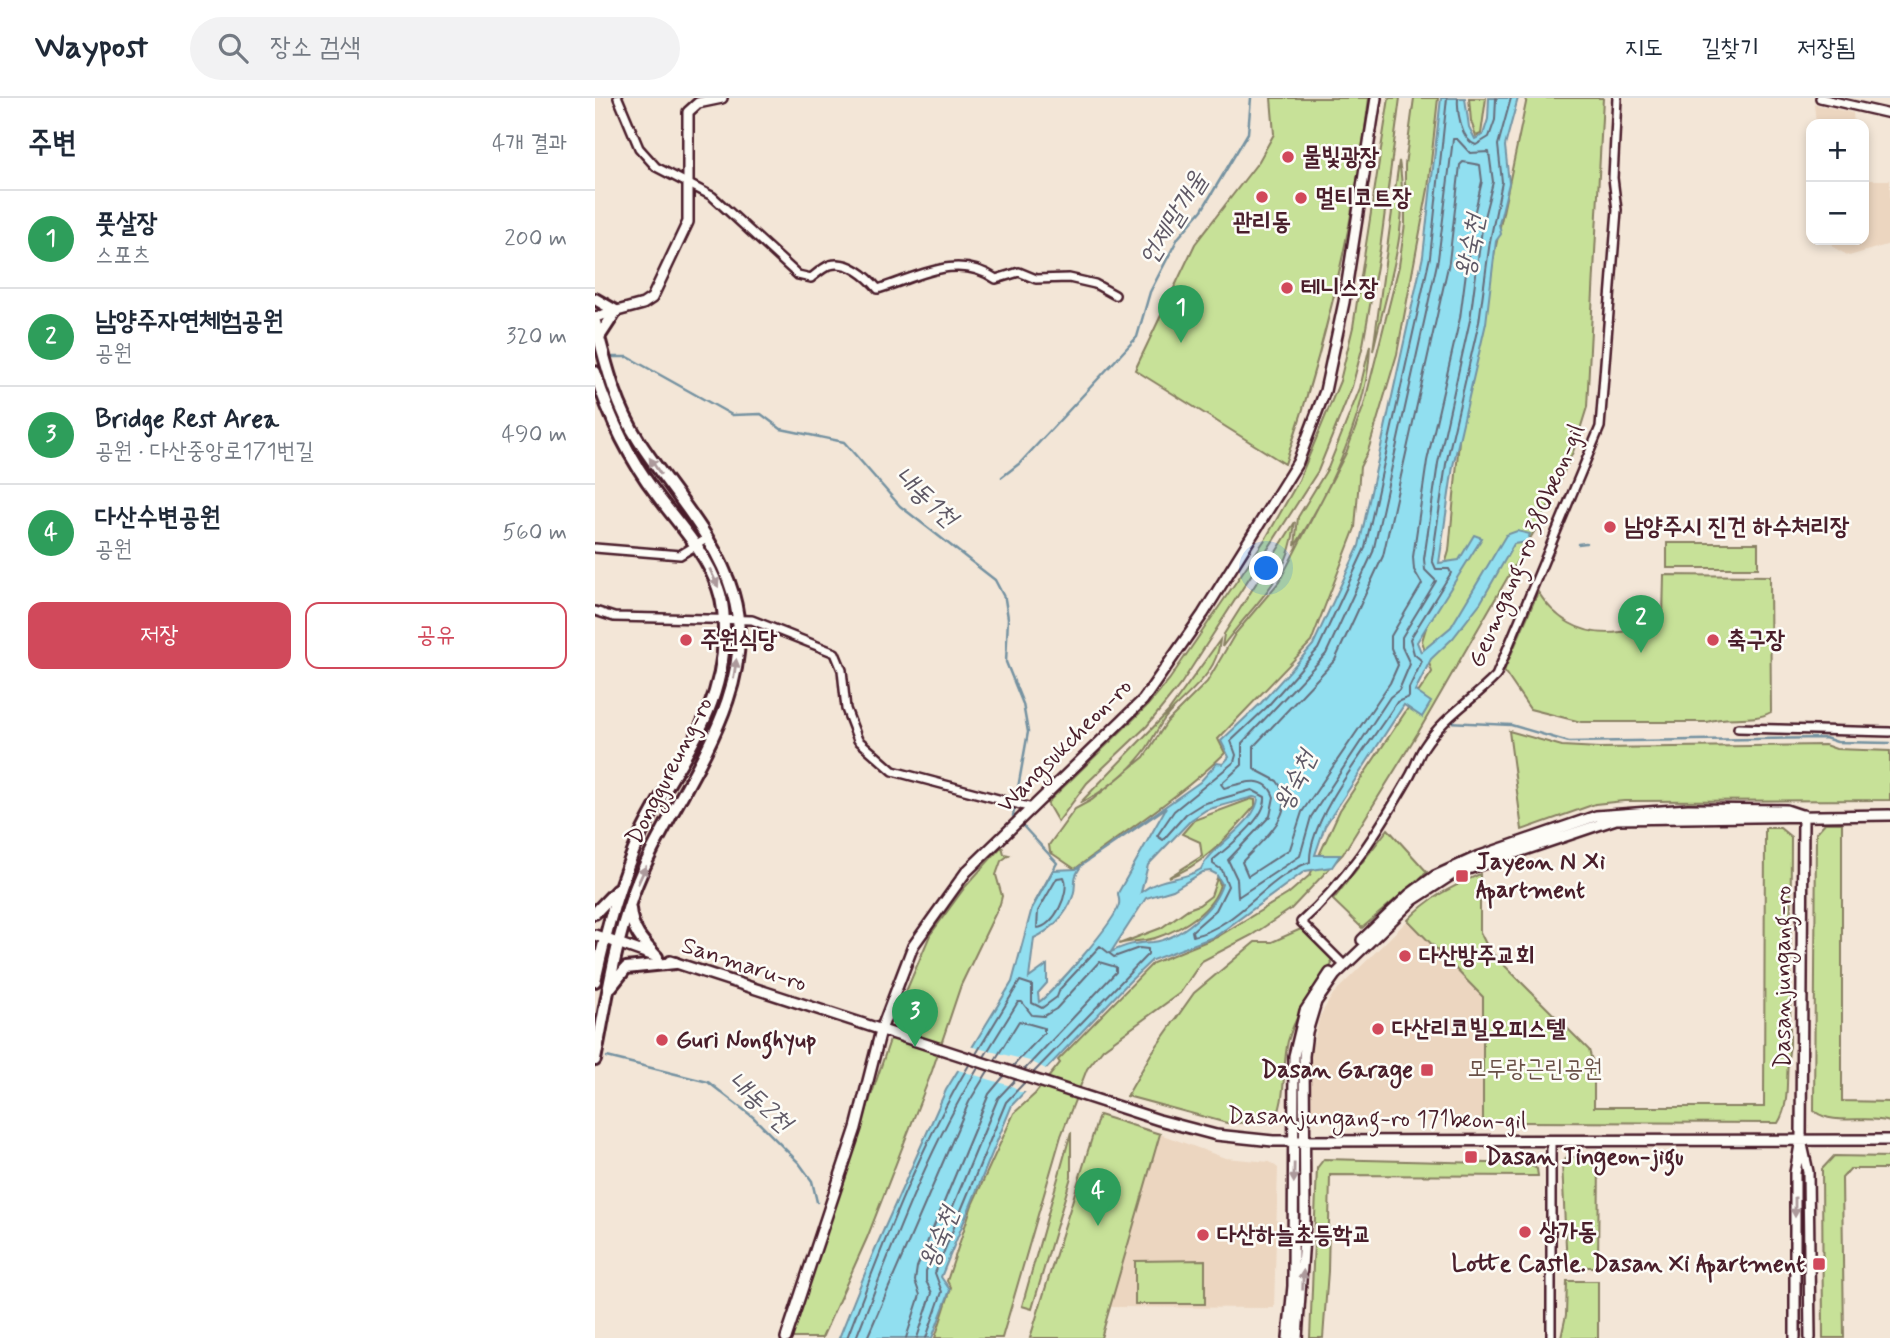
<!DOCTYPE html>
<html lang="ko">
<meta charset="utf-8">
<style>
:root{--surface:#fff;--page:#f2f2f3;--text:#1f2937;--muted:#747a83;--line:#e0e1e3;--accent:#d1495b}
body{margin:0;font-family:Mynerve,"Poor Story",sans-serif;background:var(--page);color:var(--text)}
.controls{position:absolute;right:21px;top:21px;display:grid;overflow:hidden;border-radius:14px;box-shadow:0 4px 10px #0003}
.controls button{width:63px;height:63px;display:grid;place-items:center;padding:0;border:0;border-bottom:2px solid var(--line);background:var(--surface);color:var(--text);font:35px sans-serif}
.you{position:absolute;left:672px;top:471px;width:24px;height:24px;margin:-18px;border:5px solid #fff;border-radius:50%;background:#1a73e8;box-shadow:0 0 0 10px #1a73e833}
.badge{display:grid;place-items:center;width:46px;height:46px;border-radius:50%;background:var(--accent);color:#fff;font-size:23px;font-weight:700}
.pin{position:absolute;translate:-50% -58px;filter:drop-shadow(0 2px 4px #0008)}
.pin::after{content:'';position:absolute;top:37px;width:24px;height:21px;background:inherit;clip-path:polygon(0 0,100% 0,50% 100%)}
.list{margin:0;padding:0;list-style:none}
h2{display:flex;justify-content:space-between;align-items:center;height:91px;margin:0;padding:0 28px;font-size:30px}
h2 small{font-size:23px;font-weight:400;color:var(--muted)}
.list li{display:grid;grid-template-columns:46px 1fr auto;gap:21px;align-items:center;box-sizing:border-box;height:98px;padding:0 28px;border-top:2px solid var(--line)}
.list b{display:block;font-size:26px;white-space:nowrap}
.list p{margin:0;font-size:23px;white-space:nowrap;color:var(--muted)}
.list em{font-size:23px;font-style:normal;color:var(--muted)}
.actions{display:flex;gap:14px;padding:21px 28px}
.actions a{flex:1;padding:16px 0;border:2px solid var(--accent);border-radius:14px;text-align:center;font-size:24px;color:var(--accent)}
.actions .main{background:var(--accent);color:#fff}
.icon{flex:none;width:38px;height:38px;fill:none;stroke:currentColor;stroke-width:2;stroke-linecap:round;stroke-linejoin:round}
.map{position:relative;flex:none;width:1295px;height:1240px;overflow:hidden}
header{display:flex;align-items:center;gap:42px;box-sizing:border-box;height:98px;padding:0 35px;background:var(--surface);border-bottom:2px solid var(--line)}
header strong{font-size:33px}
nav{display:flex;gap:38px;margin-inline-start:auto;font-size:24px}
.search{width:490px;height:63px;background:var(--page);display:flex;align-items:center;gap:18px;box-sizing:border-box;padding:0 24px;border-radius:38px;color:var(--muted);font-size:26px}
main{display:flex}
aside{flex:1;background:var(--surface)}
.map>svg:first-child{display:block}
</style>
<header>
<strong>Waypost</strong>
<div class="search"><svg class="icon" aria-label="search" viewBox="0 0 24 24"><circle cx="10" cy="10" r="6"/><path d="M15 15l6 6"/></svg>장소 검색</div>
<nav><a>지도</a><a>길찾기</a><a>저장됨</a></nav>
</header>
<main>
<aside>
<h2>주변<small>4개 결과</small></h2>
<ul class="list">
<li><span class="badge" style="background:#2e9e5b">1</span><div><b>풋살장</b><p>스포츠</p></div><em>200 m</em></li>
<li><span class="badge" style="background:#2e9e5b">2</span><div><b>남양주자연체험공원</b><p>공원</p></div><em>320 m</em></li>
<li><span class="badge" style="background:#2e9e5b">3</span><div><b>Bridge Rest Area</b><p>공원 · 다산중앙로171번길</p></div><em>490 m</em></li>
<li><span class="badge" style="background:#2e9e5b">4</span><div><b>다산수변공원</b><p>공원</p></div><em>560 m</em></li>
</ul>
<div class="actions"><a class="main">저장</a><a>공유</a></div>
</aside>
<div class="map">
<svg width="1295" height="1240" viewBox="0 0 1295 1240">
<rect width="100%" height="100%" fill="#f3e6d7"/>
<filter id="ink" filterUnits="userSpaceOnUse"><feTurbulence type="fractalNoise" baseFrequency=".0143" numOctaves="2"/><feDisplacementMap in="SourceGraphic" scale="14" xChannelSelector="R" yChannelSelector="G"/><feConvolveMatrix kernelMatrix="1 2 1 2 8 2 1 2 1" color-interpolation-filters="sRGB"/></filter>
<g filter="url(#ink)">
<!-- built -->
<path fill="#ecd6c0" d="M1219,6L1258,15L1259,26H1221Z
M1269,82H1295V146L1254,158L1238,149L1237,142H1269Z
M813,822L888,899V1024L725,1022L715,1012V958L725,918L738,896Z
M565,1036L630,1060L675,1064L683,1070L679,1210L514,1209Z"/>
<!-- green -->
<path fill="#c7e198" stroke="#888062" stroke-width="2" d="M676,0H774C759,125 731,247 690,366L540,272L600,146L664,63L679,36Z
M794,0H805L785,151L768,247L757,289L723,373L586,586L552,628L492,685L463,724L452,705L552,608L574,582L671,440L704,382L745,283L758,229Z
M819,0H843L833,91L802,256L773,353L765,369L760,430L716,544L623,641L630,655C585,699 530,733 480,771L455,754L454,747L480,711L497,702L549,659L572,624L612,584L640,536L684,484L751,355L769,307L804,168L810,126V67Z
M874,0H891L886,36L881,38L876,23Z
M932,0H1008L992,309L978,354L951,413L824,633L748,756L696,811L657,837L607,863L585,895L508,951L492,971L466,1038L407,1240H340L356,1190L352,1183L377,1107L419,1015L440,996L465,965L463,962L558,865L622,839L693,796L715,777L745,712L837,574L827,543L854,453L867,310Z
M804,63C816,130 792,189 778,253Z
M775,247C774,310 734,395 700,448L703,419L733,370L765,290Z
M700,424C695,482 658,505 627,549L629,536Z
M1072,445H1163V470H1072Z
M1069,477L1175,478L1176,614C1158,625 1131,616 1112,624H986L935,611L909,573L943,494C974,542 1020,543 1068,521Z
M625,542C622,578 592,594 571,619C563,629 558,641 551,651C537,671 507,696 485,705L573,614Z
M914,633L967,648L1004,650L1230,647L1241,651L1295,653V702L1029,703L1000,706L927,732Z
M656,701L660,702V708C635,736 610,767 574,779L607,758L605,744L587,736L599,722Z
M1230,725H1247V1003L1295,1004V1024C1270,1016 1240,1029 1219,1013L1221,735Z
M1170,730H1185L1196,739L1195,948C1189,974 1197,1003 1183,1025L888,1024V899L813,822C834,799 857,789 885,776V834L894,852L994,952L999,969V1009H1169Z
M793,731L832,774L767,830L738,802Z
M407,748L409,756L414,757L406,763L401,777L407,798L405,806L366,887L337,973L272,1140L227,1240H195L312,891L335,837L370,789Z
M622,780L625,786C619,812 587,831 563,839C551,844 537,842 524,846L566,830L593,811L604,807L616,798Z
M706,831L736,861L737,866C719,889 701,915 693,943C687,966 692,1008 678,1024L632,1025L532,998L556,956L599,895L660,844H677Z
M504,1017L565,1036L506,1240H435Z
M476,1034V1079L437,1211L427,1208Z
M1239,1058L1295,1059V1071H1255L1247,1080L1249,1240H1228L1227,1071Z
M972,1059H1004L1003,1169H972L967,1065Z
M729,1061L933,1066L942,1071L943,1078L735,1077L733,1173L728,1240H715L722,1070Z
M610,1162V1206H540V1163Z
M972,1183H1003V1240H966L971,1217Z"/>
<!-- water -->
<path fill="#91dff0" stroke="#7592a1" stroke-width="2" fill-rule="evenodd" d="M846,0H870L874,29L880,41L888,37L893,21L894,0H923L910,48L914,85L904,126L906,136L901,143L891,225L858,368L844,465L864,462L879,437L887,440L822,544L826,554L856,529L911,437L922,433L935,436L932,444L919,446L886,504L858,540L836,561L820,593L836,604L827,619L809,607L730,728L720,757H745L737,769L710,773L621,838L557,862L534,884L417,1007L346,1179L355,1192L337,1240H244L277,1158L351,992L417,884L437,810L458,772L481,771L605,684L622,665L628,666L634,659L626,643L666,605L718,547L764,448L828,158ZM658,699L663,700C662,725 617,747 606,771C586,784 568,777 546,794L553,767L596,722L611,712ZM571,710L523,795C523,799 525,802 524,806C522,822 456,896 444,904L443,895L452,885V867L434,880L439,840C455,833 472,817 478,798C483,782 475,784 487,767ZM615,773L621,776L627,786C620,811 584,841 558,844C541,845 532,846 516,854L551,800L578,792L608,774Z"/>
<!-- pier -->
<path fill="#f3e6d7" d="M374,948L435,963L455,973L434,994H424L419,989L360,971Z"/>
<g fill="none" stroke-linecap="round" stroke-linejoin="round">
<!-- shore -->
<path stroke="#666c7a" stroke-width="2" d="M852,0L835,159L770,450L723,551L671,610L636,643L641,657L639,664L579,713L562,738L568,742L591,716L607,706L657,692L670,699C672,720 633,749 618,762V766L627,772L633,788L621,812L597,833L598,838C643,829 671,779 715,764C713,720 777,644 802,604L814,599V590L827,563L819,556L815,541L856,475L854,471H841L837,462L851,366L884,224L895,143L907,84L903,47L916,0
M863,0C862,15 866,42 881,47L894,39L900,22L901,0
M858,41H862L875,55L894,54L898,84L888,123L875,222L843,365L829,461L830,472L841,483L807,539V549L815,566L804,592L795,599L716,719L705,758L643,799L642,781L633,762L675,718L679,699C671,675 647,685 629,690L626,686L647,667V645L731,556L778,454L843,161Z
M868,64L885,67L887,83L878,121L865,220L832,363L818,459L819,472L827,486L796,538V550L803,567L795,585L707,714L695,751L653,778L647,764C666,743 706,714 682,683L659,671V648L740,562L788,458L854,164L865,67Z
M469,779C476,794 459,829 442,830L443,813L462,780Z
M381,956L425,883L437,887V905L447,910L462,899L465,891L505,848L519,859L544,850L553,851V856L438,975
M389,959L423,904H427L437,917L449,918L461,911L504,864L521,869V874L429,972
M400,962L424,923L449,930V935L418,968
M252,1240C287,1149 324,1050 374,967
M261,1240C297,1149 332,1053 383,970
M272,1240L374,1004L393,973
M311,1240L325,1197L320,1183L322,1169L394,996L409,978
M322,1240L337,1195L331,1183V1173L403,1000L420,982
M331,1240L347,1194L340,1175L411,1004L429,985"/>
<!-- stream -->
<path stroke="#7592a1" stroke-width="2.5" d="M18,259H33L137,317L166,316L186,331L249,344L305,408L400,482L410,501L413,520L411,564L428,606L433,634L418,718
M407,379L425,365L542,239L555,194L583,140L607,112L653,35L656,0
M983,446L991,445
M853,624L916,627L974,644L1230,640L1242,644L1295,645
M428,728L462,765L437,810
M12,959L113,984L158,1019L204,1065L217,1083L222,1104"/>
<!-- minor casing -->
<g stroke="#4a1f2b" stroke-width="12">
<path id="minor" d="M23,0L44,50L61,69L117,98L203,177L216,180C221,176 229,169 235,167C254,162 273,179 283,191C323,179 362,154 401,181L424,174L441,181L474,180L500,186L520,197
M1225,0L1295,16
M0,450L85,457L113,440
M0,513L19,519L157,522L240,555L247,572L251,611L263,642L298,673L437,710
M1143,630L1295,634
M749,867L706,824C752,783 784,732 815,678C820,669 823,658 829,649C849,618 876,604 901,578L1005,329L1022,112L1018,80L1022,0
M956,1240V1044"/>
</g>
<!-- tertiary casing -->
<g stroke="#4a1f2b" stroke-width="14">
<path id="tertiary" d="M0,219L48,206L57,200L93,124V14L103,5L127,0
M1208,717L1206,1042L1213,1074L1215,1240
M0,837L62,859
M767,842L814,797L840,778L882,759L1001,718L1093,711L1191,712L1206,717
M75,863L564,1022L621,1037L678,1043L1295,1042
M191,1240L261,1030L286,932L318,848L371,774L548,602L608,516L703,364L730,293L749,204L781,0
M693,1240L698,1188L699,958L710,913L735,875
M702,1240L710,1125L709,958L712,934L721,904L740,877L818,802L858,776L1021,721L1295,717
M1200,1240V1075L1205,1047"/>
</g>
<!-- primary casing -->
<g stroke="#4a1f2b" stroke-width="16">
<path id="primary" d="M0,201L21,213L4,239
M0,224C11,266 20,306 44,343C76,393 121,438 138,496C169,602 72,701 38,796C19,850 11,906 0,962
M0,274C14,319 33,359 62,397C84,427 111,454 123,490C129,506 129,521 129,537C128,619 79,667 46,736C24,783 11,833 0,883
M35,811C37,833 48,844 62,859
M0,815L22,792
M16,889L31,870L80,865"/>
</g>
<!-- minor -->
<use href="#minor" stroke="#fdfcf7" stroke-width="7"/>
<!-- tertiary -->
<use href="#tertiary" stroke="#fdfcf7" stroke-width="9"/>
<!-- primary -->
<use href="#primary" stroke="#fdfcf7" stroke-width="10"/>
</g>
<!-- one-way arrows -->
<defs><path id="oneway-solid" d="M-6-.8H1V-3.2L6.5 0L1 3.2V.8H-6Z" transform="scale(1.75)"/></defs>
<g fill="#ac999b">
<use href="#oneway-solid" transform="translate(60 368) rotate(-124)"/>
<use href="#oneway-solid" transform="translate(119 480) rotate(65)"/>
<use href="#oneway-solid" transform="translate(140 571) rotate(-82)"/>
<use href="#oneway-solid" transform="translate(47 777) rotate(-65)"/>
<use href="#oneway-solid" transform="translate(699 1075) rotate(91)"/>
<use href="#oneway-solid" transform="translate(1200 1109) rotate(90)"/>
<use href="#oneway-solid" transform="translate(708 1182) rotate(-88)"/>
</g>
</g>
<!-- markers -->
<g fill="#d1495b" stroke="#fdfcf7" stroke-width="2.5">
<circle cx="693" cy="59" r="7"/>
<circle cx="667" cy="99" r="7"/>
<circle cx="706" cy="100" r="7"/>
<circle cx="692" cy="190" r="7"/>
<circle cx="1015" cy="429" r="7"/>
<circle cx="91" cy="542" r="7"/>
<circle cx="1118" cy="542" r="7"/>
<rect x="860" y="771" width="14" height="14" rx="3.5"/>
<circle cx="810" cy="858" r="7"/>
<circle cx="783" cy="931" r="7"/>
<circle cx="67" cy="942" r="7"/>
<rect x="825" y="965" width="14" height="14" rx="3.5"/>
<rect x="869" y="1052" width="14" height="14" rx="3.5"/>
<circle cx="930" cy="1134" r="7"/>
<circle cx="608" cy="1137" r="7"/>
<rect x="1217" y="1159" width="14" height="14" rx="3.5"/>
</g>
<g text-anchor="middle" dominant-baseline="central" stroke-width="5" stroke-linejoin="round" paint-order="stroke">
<!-- poi labels -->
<g font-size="24" font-weight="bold" fill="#4a1f2b" stroke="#fdfcf7" text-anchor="start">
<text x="707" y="59">물빛광장</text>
<text x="720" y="100">멀티코트장</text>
<text x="667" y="124" text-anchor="middle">관리동</text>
<text x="706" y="190">테니스장</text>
<text x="1029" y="429">남양주시 진건 하수처리장</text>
<text x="105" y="542">주원식당</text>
<text x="1132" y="542">축구장</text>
<text x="881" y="764">Jayeon N Xi<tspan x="881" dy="28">Apartment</tspan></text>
<text x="824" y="858">다산방주교회</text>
<text x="797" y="931">다산리코빌오피스텔</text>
<text x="81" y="942">Guri Nonghyup</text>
<text x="818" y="972" text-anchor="end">Dasan Garage</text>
<text x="890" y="1059">Dasan Jingeon-jigu</text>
<text x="944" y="1134">상가동</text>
<text x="622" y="1137">다산하늘초등학교</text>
<text x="1210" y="1166" text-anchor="end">Lotte Castle. Dasan Xi Apartment</text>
</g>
<!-- street labels -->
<g font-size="24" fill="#4a1f2b" stroke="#fdfcf7">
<text transform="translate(932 448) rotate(-67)">Geumgang-ro 380beon-gil</text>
<text transform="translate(470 648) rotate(-45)">Wangsukcheon-ro</text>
<text transform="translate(75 673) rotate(-63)">Donggureung-ro</text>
<text transform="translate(149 867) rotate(18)">Sanmaru-ro</text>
<text transform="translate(1188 879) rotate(-90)">Dasanjungang-ro</text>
<text transform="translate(782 1021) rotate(1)">Dasanjungang-ro 171beon-gil</text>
</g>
<!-- park labels -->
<g font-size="24" fill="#695046" stroke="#fdfcf7">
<text x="940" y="971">모두랑근린공원</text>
</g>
<!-- water labels -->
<g font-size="26" font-style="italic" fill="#5f5966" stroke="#fdfcf7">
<text transform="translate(579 121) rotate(-58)">언제말개울</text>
<text transform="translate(876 148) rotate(-79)">왕숙천</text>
<text transform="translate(330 400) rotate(42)">내동1천</text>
<text transform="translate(701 683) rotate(-64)">왕숙천</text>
<text transform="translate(164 1005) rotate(41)">내동2천</text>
<text transform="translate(345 1140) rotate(-68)">왕숙천</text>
</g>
</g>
</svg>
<div class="controls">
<button>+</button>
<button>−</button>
</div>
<div class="you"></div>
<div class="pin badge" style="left:586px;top:245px;background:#2e9e5b">1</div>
<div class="pin badge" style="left:1046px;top:555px;background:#2e9e5b">2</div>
<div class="pin badge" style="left:320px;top:949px;background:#2e9e5b">3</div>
<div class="pin badge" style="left:503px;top:1128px;background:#2e9e5b">4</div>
</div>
</main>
